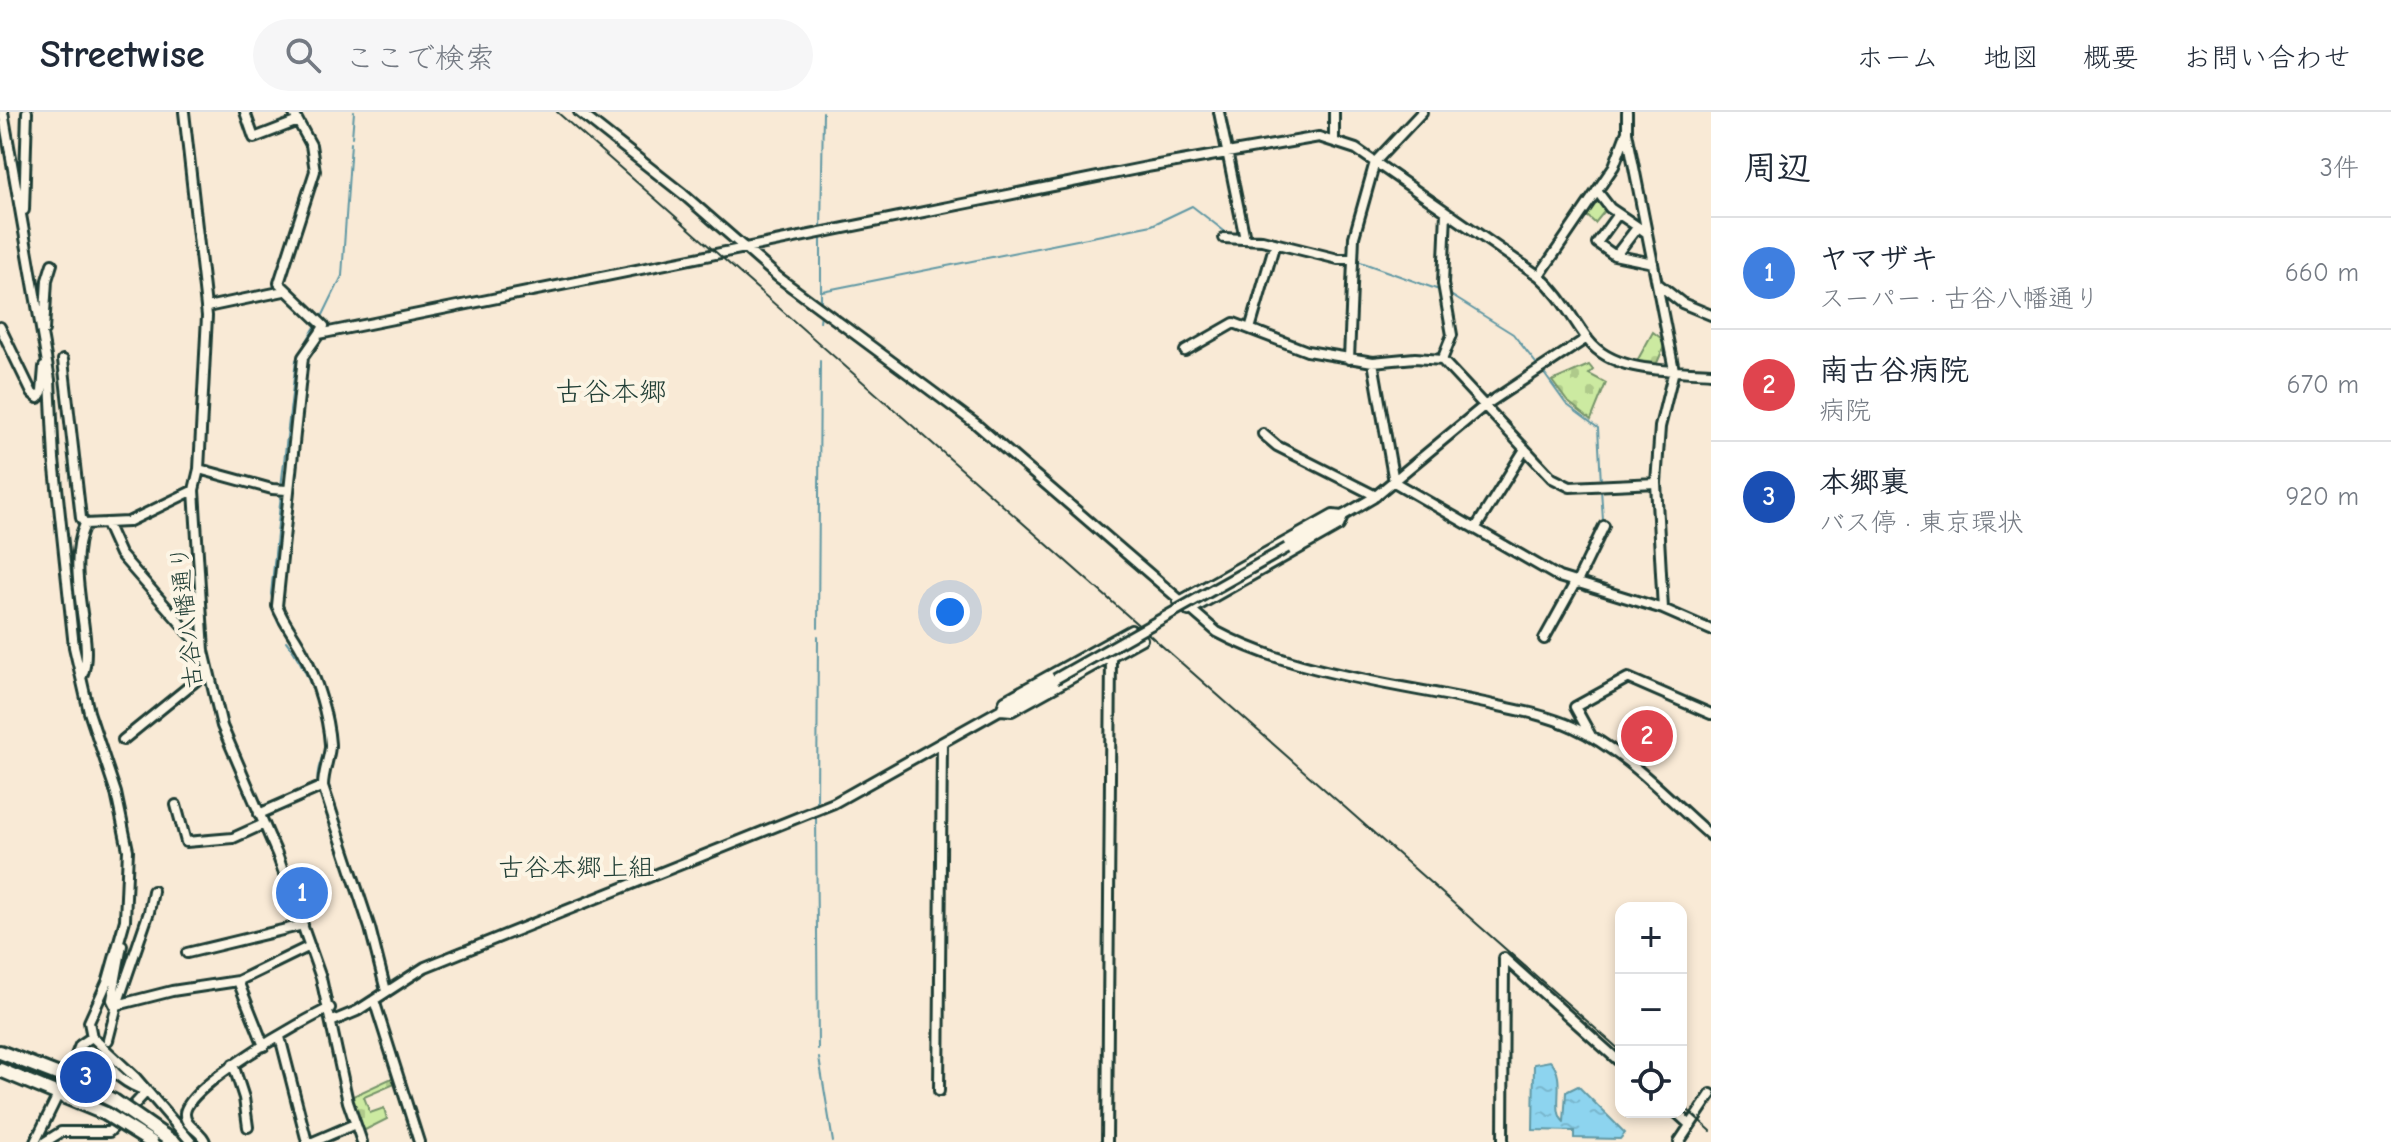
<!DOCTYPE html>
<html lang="ja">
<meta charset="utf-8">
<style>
:root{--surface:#fff;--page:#f6f6f7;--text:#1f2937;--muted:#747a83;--line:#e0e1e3;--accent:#c8321e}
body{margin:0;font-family:"Comic Neue","Klee One",sans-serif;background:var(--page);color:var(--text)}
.controls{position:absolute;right:24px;bottom:24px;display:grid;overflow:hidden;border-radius:16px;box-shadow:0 4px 12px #0003}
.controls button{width:72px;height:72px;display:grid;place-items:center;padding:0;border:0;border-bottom:2px solid var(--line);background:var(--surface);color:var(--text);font:40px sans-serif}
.you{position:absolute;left:950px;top:500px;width:28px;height:28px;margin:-20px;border:6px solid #fff;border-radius:50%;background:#1a73e8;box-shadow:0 0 0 12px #1a73e833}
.badge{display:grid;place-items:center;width:52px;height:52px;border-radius:50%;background:var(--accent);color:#fff;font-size:26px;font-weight:700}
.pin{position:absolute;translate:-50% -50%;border:4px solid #fff;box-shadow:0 2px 8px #0006}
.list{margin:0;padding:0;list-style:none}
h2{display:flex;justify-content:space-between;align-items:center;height:104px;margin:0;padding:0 32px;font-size:34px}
h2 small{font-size:26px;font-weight:400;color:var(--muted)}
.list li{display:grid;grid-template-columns:52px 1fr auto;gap:24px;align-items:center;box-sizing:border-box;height:112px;padding:0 32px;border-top:2px solid var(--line)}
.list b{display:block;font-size:30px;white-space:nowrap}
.list p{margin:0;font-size:26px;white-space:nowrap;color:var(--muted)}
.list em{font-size:26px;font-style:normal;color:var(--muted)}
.icon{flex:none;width:44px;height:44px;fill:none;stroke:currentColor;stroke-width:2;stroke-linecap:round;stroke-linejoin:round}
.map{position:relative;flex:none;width:1711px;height:1030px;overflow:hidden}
header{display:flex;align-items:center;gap:48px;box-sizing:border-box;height:112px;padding:0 40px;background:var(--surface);border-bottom:2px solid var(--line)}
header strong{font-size:38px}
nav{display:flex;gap:44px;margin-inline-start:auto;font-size:28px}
.search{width:560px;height:72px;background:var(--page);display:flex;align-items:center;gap:20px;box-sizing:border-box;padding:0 28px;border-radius:44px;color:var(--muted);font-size:30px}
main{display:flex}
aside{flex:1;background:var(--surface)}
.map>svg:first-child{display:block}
</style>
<header>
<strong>Streetwise</strong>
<div class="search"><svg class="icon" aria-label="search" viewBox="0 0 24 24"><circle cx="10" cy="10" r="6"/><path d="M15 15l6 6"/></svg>ここで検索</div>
<nav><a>ホーム</a><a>地図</a><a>概要</a><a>お問い合わせ</a></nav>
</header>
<main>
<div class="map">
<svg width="1711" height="1030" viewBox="0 0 1711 1030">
<defs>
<pattern id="cemetery-stones" width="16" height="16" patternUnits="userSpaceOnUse" patternTransform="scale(2)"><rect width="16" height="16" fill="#cceaa1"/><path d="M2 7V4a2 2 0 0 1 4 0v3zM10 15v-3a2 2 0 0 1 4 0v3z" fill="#afca8b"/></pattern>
<pattern id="water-ripples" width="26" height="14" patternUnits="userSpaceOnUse" patternTransform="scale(2)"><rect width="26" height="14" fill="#8dd4ef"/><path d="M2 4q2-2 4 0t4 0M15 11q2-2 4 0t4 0" fill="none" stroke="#79b7ce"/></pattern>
</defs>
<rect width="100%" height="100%" fill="#f9ead6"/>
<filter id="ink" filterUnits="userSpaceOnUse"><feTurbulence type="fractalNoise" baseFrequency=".0125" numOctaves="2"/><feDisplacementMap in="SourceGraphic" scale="16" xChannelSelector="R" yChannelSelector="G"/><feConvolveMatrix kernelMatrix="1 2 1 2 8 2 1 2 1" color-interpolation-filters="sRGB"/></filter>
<g filter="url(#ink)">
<!-- cemetery -->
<path fill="url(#cemetery-stones)" stroke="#76946a" stroke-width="2" d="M1597,83L1608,95L1595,111L1584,101Z
M1653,220L1666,230L1657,251L1637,249Z
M1589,253L1593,258L1589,262L1606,271L1591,308L1567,289L1552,269Z
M394,965L397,971L364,985L370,1001L384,996L387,1007L363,1019L351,985Z"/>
<!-- water -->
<path fill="url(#water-ripples)" stroke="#6198a4" stroke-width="2" d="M1550,949C1568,966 1550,997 1564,1010L1566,980L1578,974L1625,1021L1620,1027L1574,1026V1019L1533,1018L1534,952Z"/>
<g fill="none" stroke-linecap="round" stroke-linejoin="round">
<!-- stream -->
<path stroke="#6198a4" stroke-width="2" d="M352,25L354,0
M821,119L823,0
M1355,148L1439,178
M822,179L1152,113L1192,94L1228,122
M1449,182L1513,222L1539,255
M821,191V125
M322,205L342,164L351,31
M820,210L821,201
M1543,260L1566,292L1598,316L1601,371
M281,375L296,248L316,213
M1601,377L1603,408
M278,511L271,482L281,382
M818,516L820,249
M286,529C305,552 323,597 325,628C326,643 315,655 318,671
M319,677L374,846
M817,693L818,524
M816,704L818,937
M376,856L380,879
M381,889L385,911
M819,946L833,1030
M410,989L424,1030
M1685,1030L1696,1013"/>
<!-- minor casing -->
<g stroke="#1f3d34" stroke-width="14">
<path id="minor" d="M3,0L50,268L54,347L74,535L89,600L116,681L128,738L125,808L108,868L89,910L92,925L136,966L191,1030
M184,0L207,204L199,357L194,378L204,539L222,614L277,742L321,866L348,990L362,1030
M245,0L254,26L298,9
M293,0L311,33L315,59L279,171L324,214L319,222
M579,0L683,82L778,165L976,312L1217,520C1293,561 1395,572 1480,590C1512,597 1544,602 1573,615C1626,639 1668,687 1711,724
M1219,0L1245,127
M1627,0V20L1674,258L1660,315L1656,371L1663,497
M1334,27V0
M1597,79L1610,96L1647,121
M24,98L27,0
M1618,102L1597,131L1614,143L1653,151
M1224,126L1262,128L1338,147H1352
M1616,143L1636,117
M1539,164L1614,54L1626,22
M1658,172L1682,191L1711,203
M207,195L284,179
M0,215L32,281L38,286L42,280L44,255
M1250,217L1275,131
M44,218L47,168L52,152
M1185,239L1234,211L1307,239L1373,250L1394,370L1559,465L1663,497L1711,518
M1349,247L1354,125L1375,50L1422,0
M63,248L81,406L85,412
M1442,248L1452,223L1443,172L1446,100
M1373,250L1415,246L1442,248L1552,366L1570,375L1656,371
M1263,322L1277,334L1376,384
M199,357L272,377L287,378
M106,411L120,442L204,538
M1475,417L1525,337
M1287,436L1373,386L1484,294L1587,226
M1576,472L1604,414
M1178,490L1333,403L1342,404
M1189,499L1339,414L1343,405
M1131,518L1005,588L1001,598L1012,599L1142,527
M1544,527L1575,471
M82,564C97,530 63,460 85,412L128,410L194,378
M1591,624L1575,595L1628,566L1711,602
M123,628L208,559
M176,693L186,730L233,726L264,712
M259,702L323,674
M187,841L303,813
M1504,846L1621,951
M238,869L264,934
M386,879L370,816L323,674C323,659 331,641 330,632C328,604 317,567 304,542C296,525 284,512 277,494L303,245L319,222L1147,55L1319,25L1356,37L1539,164C1561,183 1571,205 1588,228C1614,262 1672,258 1711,261
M374,888L419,1030
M117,893L149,800L153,779
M116,896L112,888L122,833
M333,909L357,899L425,855L834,691L1055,567
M280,925L307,1030
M108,928L117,893L172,879L238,869L310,834
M107,943C107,961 131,974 146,979
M233,952L244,986L248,1015
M67,966L80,933L92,925
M939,979L942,631
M1676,1000L1689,1012
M35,1030L59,981
M45,1030L61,1020H109L147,979
M205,1030C202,1018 184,1015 185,1001C188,973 304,908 330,896
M313,1030L355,1012
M1107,1030L1111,544
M1503,1030L1504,846
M1679,1030L1711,982"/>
</g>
<!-- highway casing -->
<g stroke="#1f3d34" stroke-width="18">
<path id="highway" d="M0,940L67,966L114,989
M0,958L106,1002"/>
</g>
<!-- minor -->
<use href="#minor" stroke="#fcf5e5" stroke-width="8"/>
<!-- highway -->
<use href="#highway" stroke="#fcf5e5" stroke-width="12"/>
<!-- rail -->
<path stroke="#1f3d34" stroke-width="2" d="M557,0L1621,939
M1681,992L1711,1019"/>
<!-- minor-bridge casing -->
<g stroke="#1f3d34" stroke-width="14" stroke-linecap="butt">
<path id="minor-bridge" d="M1055,567L1287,436"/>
</g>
<!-- highway-bridge casing -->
<g stroke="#1f3d34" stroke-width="18" stroke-linecap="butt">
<path id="highway-bridge" d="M114,989L173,1030
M106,1002L151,1030"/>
</g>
<!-- minor-bridge -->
<use href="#minor-bridge" stroke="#fcf5e5" stroke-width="8"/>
<!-- highway-bridge -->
<use href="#highway-bridge" stroke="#fcf5e5" stroke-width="12"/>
</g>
</g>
<g text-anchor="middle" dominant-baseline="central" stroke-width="8" stroke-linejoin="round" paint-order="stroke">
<!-- street labels -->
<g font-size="24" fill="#1f3d34" stroke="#fcf5e5">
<text transform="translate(186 505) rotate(-96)">古谷八幡通り</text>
</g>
<!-- neighbourhood labels -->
<g font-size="26" fill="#1f3d34" stroke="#fcf5e5">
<text x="576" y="756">古谷本郷上組</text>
</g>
<!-- quarter labels -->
<g font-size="28" fill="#1f3d34" stroke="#fcf5e5">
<text x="611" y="280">古谷本郷</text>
</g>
</g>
</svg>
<div class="controls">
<button>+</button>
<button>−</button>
<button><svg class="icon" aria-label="locate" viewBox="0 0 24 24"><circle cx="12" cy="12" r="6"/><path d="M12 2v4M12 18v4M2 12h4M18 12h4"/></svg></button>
</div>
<div class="you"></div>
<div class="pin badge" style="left:302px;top:781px;background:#3f7fe0">1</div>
<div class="pin badge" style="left:1647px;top:624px;background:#e0444e">2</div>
<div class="pin badge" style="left:86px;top:965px;background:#1a4fb4">3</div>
</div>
<aside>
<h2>周辺<small>3件</small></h2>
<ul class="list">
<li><span class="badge" style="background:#3f7fe0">1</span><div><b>ヤマザキ</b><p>スーパー · 古谷八幡通り</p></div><em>660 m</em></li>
<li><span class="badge" style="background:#e0444e">2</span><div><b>南古谷病院</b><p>病院</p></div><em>670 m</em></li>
<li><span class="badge" style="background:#1a4fb4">3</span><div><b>本郷裏</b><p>バス停 · 東京環状</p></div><em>920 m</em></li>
</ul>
</aside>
</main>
